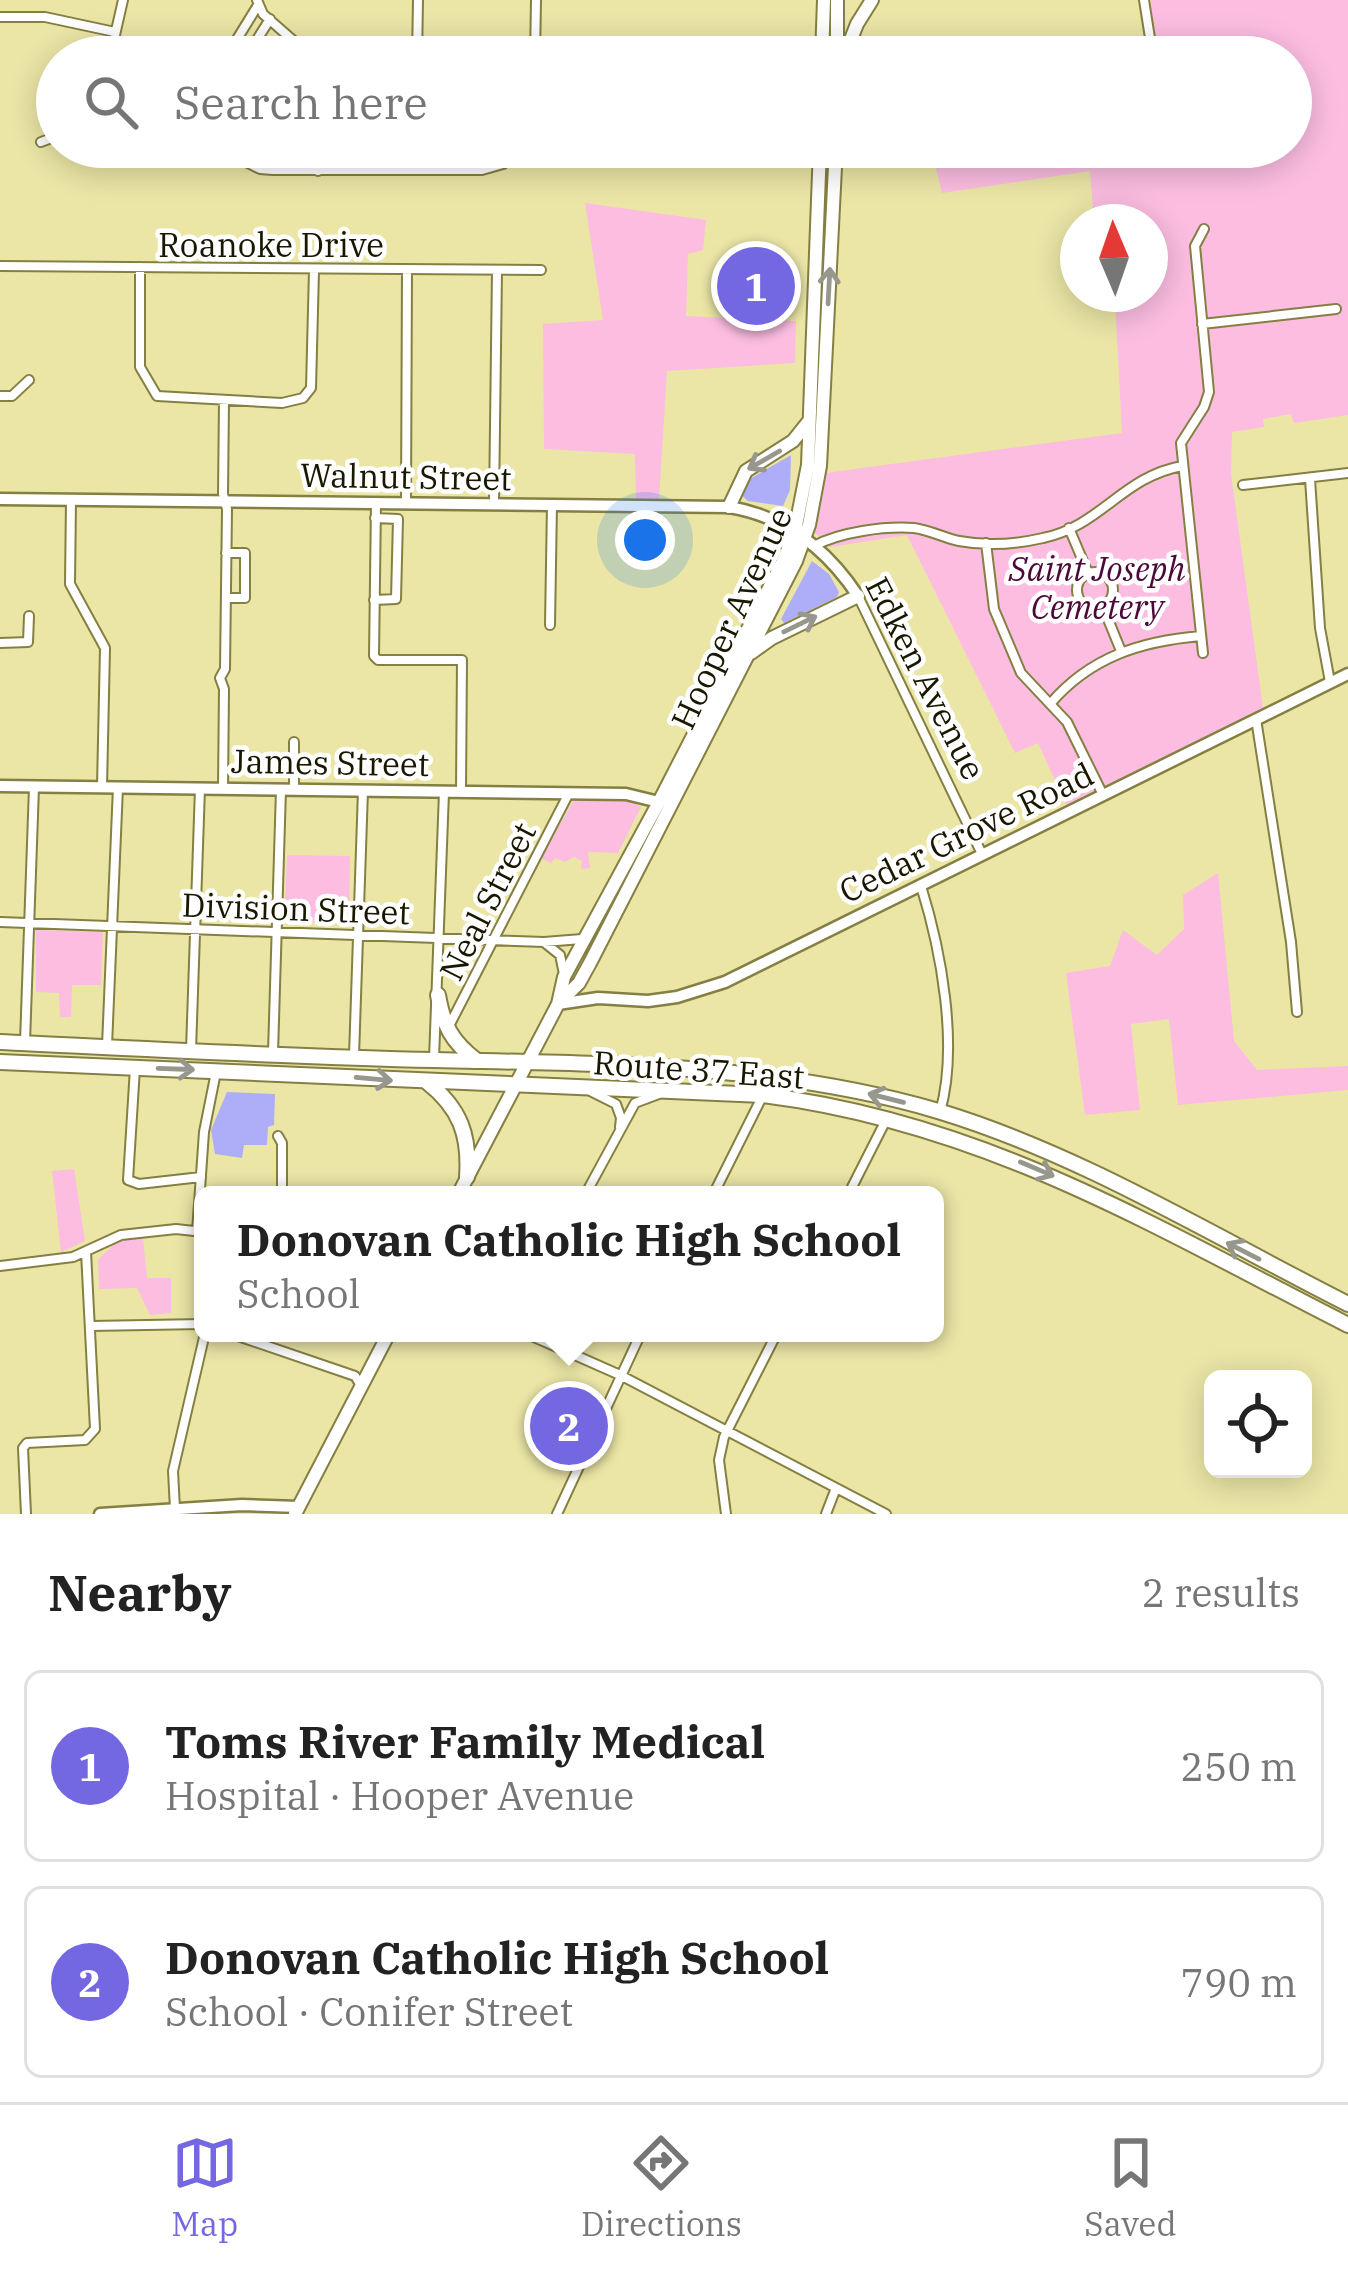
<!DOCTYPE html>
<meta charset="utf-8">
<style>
:root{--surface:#fff;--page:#f6f6f6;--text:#222;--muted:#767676;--line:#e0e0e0;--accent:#7467e2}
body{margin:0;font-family:"IBM Plex Serif",serif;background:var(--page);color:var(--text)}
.controls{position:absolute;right:36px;bottom:36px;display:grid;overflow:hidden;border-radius:18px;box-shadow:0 6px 30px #0003}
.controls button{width:108px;height:108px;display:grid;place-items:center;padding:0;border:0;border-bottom:3px solid var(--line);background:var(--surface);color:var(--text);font:60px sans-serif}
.compass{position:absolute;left:1060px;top:204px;width:108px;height:108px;border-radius:50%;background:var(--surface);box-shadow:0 6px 30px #0003;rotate:358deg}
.you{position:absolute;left:645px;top:540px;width:42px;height:42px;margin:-30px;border:9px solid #fff;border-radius:50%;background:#1a73e8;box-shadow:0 0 0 18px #1a73e833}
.badge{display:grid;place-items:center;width:78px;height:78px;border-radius:50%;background:var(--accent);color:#fff;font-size:39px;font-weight:700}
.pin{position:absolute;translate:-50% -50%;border:6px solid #fff;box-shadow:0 3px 12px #0006}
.popup{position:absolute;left:194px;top:1186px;width:750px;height:156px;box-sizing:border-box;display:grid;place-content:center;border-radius:18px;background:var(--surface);filter:drop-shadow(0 3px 9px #0005);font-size:39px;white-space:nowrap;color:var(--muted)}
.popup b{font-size:45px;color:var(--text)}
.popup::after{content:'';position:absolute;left:50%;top:100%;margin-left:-24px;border:24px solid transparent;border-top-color:var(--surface)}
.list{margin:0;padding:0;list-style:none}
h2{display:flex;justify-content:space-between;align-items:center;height:156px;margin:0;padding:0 48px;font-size:51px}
h2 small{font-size:39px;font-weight:400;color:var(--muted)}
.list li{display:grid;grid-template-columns:78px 1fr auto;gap:36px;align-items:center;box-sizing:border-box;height:192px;margin:0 24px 24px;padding:0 24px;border:3px solid var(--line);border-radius:18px}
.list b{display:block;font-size:45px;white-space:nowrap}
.list p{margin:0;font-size:39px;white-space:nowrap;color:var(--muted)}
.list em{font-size:39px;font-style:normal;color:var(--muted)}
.icon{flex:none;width:66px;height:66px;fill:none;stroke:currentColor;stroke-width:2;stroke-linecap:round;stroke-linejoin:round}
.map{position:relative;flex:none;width:1348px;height:1514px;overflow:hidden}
.search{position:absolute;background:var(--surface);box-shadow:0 6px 30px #0003;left:36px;right:36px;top:36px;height:132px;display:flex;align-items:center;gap:30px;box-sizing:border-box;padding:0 42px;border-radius:66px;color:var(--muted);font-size:45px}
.sheet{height:588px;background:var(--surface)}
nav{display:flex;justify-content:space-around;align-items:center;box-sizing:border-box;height:168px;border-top:3px solid var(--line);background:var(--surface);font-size:33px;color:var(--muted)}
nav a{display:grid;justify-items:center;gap:6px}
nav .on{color:var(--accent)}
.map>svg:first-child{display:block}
</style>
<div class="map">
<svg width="1348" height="1514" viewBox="0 0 1348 1514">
<rect width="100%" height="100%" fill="#ebe6a6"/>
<!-- green -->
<path fill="#fcbde1" d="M1151,0H1348V415L1294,423L1291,414L1263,419L1264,427L1232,432L1231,474L1263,708L1066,805L1038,743L1015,753L907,535L830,547L814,532L825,473L1122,433L1115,299L1099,300L1098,294H1150V222H1094L1090,171L942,193L931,147H1291V57H1155Z
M585,203L706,220L703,250L688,254L686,316L796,321L795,363L667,371L659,500H636L635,454L544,449L543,324L603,320Z
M575,798L627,800L641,807L618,853L588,852L590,868L581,869L582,861L574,857L565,862L555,858L551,863L541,858Z
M287,855L350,856L349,923L284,922Z
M1218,873L1234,1041L1257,1070L1348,1066V1090L1178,1105L1169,1019L1131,1024L1140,1110L1085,1115L1066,973L1110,966L1123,930L1157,955L1184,929L1183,895Z
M36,930L103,932L101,985H72L71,1017H60L59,993L36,992Z
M74,1169L85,1241L61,1252L52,1171Z
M143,1238L147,1278H171V1313L150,1315L137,1288L99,1289L98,1260L117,1241Z"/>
<!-- water -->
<path fill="#aeaef8" d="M791,455L790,490L783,506L748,501L740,494L748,480Z
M812,561L829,574L839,592L837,597L784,623L781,619Z
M227,1092L275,1094L274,1125L268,1127L267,1145H244L242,1158L215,1154L211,1130Z"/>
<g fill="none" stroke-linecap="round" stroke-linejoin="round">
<!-- minor casing -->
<g stroke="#847f42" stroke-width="12">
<path id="minor" d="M257,0L263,14L303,49L307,57
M1144,0L1153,57
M0,17H45L115,32
M110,57L123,0
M226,57L258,5
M246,57L270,19
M417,57L418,0
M535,57L536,0
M41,142L57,136
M117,147L126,150
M238,158L260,169L273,170H482L503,164L524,147
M417,169V147
M318,171V147
M0,266L541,270
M140,267V367L157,396L282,403L303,398L311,388L314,270
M1202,324L1336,309
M0,396H12L29,380
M1310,479L1320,628L1330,682
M1243,485L1348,473
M71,500L70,584L105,648L102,787
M376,503L374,656L378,660H462L461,791
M406,503L407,270
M494,503L497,270
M1069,528L1088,573
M986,543L994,609L1021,673L1067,722L1103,795
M814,546C840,532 884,526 914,528C930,530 944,538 959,541C986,546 1017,544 1043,538C1101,526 1122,477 1182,466
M1077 590a18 18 0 1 1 36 0a18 18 0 1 1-36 0Z
M858,596L982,854
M226,598H245V553H226
M374,600L396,599L398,519L375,518
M1103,607L1121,651
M550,625L552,504
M0,643L28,642L29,616
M1203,653L1181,443L1204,407L1209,392L1195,246L1204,229
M1050,704C1090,657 1141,641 1201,636
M1256,719L1291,942L1297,1012
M294,742V789
M223,788L224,689L220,678L225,669L227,509L223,494L224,401
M921,886C941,950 959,1046 940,1112
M0,922L544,942L582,939
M545,943L560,955L564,974
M448,1028L569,793
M25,1042L34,787
M107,1046L118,787
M191,1050L200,788
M273,1053L281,789
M354,1056L363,790
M434,1059L444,792
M135,1068L128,1180L139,1184L201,1177
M592,1092L616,1104L621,1118L620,1127
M278,1136L282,1143V1195
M585,1195L635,1103L659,1094
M713,1195L763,1095
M848,1195L885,1122
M197,1232L204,1132L216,1072
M0,1266L73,1257L121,1235L176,1229L203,1232
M90,1326L203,1324
M229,1333L355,1376L360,1384
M525,1333L620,1375L886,1514
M175,1509L173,1471L205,1333
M26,1514L23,1448L27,1443L85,1440L95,1429L86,1252
M557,1514L641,1333
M726,1514L719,1460L724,1437L777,1333
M826,1514L836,1488"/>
</g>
<!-- tertiary casing -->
<g stroke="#847f42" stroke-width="15">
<path id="tertiary" d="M0,499L729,507C784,516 827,549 858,596
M0,786L626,794L659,802
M558,1004L598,998L648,1001L677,997L725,982L1348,674
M100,1514L242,1505L299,1507"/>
</g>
<!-- primary casing -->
<g stroke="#847f42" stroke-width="16">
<path id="primary" d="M822,57L824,0
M837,57V0
M844,57L857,24L872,0
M729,507L746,471L793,441L809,421
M751,653L772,638L858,596
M559,1003L579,983L590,963L796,561L809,525L820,466L836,147
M458,1195L558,1004L564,977L659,802L784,559L795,531L808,465L820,147
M295,1514L389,1333"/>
</g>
<!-- trunk casing -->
<g stroke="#847f42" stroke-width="18">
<path id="trunk" d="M438,995C443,1025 452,1042 476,1060
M0,1042C145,1049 290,1057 435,1060C602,1064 776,1063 938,1111C1081,1154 1215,1237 1348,1304
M0,1062L763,1095C985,1123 1153,1226 1348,1325
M427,1082C460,1108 470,1135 467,1177"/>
</g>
<!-- minor -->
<use href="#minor" stroke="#fff" stroke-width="8"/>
<!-- tertiary -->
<use href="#tertiary" stroke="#fff" stroke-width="10"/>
<!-- primary -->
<use href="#primary" stroke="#fff" stroke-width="12"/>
<!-- trunk -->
<use href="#trunk" stroke="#fff" stroke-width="14"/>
</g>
<!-- one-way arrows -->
<defs><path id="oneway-shaft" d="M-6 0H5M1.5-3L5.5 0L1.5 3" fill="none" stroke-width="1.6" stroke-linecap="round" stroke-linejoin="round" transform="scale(3)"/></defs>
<g stroke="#98978d">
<use href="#oneway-shaft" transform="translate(829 286) rotate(-87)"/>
<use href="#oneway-shaft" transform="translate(764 460) rotate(150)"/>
<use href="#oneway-shaft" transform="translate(800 624) rotate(-26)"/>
<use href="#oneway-shaft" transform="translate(176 1069) rotate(2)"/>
<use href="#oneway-shaft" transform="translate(374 1079) rotate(5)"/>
<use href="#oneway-shaft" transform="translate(886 1098) rotate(-166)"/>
<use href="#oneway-shaft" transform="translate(1037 1169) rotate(23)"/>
<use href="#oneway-shaft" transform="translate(1243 1251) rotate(-153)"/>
</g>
<g text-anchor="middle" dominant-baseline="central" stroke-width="9" stroke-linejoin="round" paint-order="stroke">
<!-- street labels -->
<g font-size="33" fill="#1a1701" stroke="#fff">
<text x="271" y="244">Roanoke Drive</text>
<text transform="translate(406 476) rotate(1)">Walnut Street</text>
<text transform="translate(731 618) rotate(-65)">Hooper Avenue</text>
<text transform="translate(926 678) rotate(63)">Edken Avenue</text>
<text transform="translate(330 762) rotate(1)">James Street</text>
<text transform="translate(966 832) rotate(-26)">Cedar Grove Road</text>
<text transform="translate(487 901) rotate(-63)">Neal Street</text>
<text transform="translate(296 908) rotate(2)">Division Street</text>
<text transform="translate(699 1069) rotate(4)">Route 37 East</text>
</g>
<!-- park labels -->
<g font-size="33" font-style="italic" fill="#4c0937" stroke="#fff">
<text x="1097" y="568">Saint Joseph<tspan x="1097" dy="38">Cemetery</tspan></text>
</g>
</g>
</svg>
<div class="controls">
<button><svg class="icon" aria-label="locate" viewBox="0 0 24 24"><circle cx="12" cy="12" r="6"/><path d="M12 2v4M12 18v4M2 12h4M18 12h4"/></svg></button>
</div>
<svg class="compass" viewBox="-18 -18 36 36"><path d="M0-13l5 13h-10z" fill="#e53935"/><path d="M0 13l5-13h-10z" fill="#767676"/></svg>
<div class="you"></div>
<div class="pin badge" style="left:756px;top:286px">1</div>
<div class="pin badge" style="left:569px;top:1426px">2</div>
<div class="popup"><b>Donovan Catholic High School</b>School</div>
<div class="search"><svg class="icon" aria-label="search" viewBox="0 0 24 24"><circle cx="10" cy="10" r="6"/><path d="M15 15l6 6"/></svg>Search here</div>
</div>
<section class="sheet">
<h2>Nearby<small>2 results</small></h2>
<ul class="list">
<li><span class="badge">1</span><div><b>Toms River Family Medical</b><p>Hospital · Hooper Avenue</p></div><em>250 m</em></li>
<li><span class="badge">2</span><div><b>Donovan Catholic High School</b><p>School · Conifer Street</p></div><em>790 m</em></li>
</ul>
</section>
<nav>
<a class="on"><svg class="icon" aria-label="map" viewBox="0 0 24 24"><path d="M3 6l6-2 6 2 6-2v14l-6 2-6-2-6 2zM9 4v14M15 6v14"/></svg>Map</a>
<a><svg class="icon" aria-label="directions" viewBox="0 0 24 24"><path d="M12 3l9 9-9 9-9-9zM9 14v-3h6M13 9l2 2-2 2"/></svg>Directions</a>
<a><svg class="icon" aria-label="saved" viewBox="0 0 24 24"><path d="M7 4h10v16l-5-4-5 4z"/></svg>Saved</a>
</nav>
